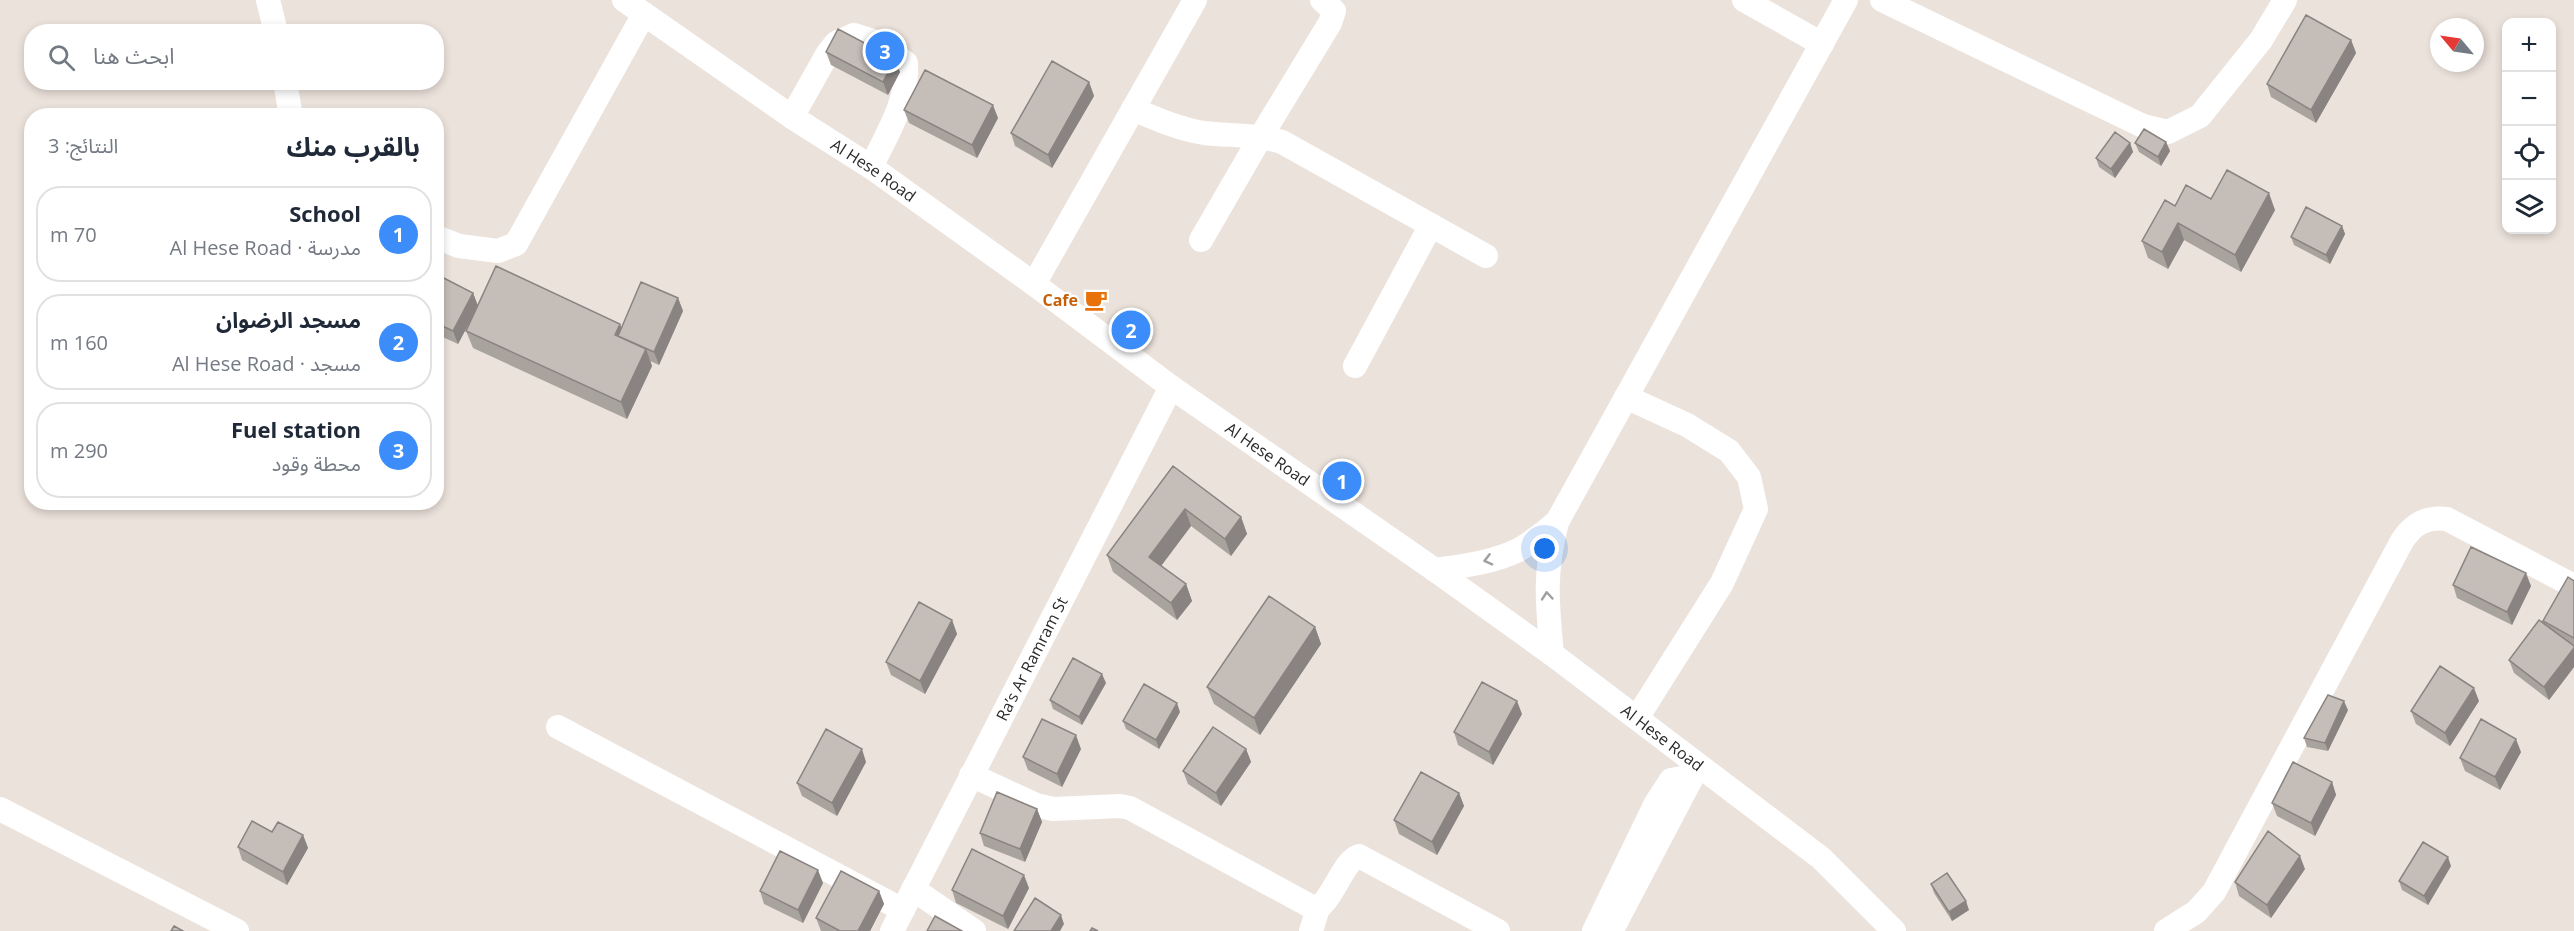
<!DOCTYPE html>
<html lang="ar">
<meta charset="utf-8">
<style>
:root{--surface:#fff;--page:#f2f2f3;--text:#1f2937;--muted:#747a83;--line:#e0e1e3;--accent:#3c8cf9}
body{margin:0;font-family:"Open Sans","Noto Sans Arabic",sans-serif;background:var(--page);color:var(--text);direction:rtl}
.controls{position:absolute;right:18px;top:18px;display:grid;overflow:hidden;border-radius:12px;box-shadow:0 3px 9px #0003}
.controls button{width:54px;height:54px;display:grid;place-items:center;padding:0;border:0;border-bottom:2px solid var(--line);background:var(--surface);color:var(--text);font:30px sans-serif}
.compass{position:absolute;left:2430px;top:18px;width:54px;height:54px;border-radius:50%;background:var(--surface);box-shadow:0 3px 9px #0003;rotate:299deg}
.you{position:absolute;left:1545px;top:549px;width:21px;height:21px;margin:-15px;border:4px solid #fff;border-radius:50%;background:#1a73e8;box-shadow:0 0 0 9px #1a73e833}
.badge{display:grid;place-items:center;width:39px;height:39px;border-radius:50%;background:var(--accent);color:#fff;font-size:20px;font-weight:700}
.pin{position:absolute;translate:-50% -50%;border:3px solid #fff;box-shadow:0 2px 6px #0006}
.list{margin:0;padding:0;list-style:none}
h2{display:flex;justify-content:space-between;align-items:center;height:78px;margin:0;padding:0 24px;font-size:26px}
h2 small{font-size:20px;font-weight:400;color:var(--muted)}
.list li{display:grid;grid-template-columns:39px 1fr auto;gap:18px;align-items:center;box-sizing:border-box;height:96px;margin:0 12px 12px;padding:0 12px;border:2px solid var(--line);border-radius:24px}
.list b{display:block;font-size:22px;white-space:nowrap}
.list p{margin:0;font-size:20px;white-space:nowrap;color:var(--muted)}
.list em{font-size:20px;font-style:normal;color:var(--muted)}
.icon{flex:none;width:33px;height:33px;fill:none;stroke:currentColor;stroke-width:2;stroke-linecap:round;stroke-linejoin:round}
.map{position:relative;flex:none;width:2574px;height:931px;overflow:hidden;direction:ltr}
.search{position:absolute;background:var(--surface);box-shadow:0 3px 9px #0003;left:24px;top:24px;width:420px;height:66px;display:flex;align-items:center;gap:15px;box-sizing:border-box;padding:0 21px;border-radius:24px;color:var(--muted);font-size:22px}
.panel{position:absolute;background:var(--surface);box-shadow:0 3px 9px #0003;left:24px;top:108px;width:420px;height:402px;border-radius:24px;direction:rtl}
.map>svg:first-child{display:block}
</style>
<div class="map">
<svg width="2574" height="931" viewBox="0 0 2574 931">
<rect width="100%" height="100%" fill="#ece2dc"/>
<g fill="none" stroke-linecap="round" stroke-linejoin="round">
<!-- minor -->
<g stroke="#fff" stroke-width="24">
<path d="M268,0L276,32"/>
<path id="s1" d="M624,0L792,117L871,167L1034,284L1171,387L1435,570L1552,654L1821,858L1894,931"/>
<path d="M1744,0L1822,44"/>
<path d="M1882,0L2143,126L2168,132L2200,116L2261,40L2285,0"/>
<path d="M285,82L291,116"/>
<path d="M1133,109C1156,119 1179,129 1204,133C1230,136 1257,134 1282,142L1486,256"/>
<path d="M792,117L828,53L836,43L854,35L876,42L906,63C909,100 887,134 871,167"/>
<path d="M436,237L459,246L498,251L516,244L644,14"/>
<path d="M1201,240L1260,138L1330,23L1334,11L1322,0"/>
<path d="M1034,284L1195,0"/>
<path d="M1355,366L1431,225"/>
<path d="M1626,397L1687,425L1729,451L1749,477L1756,509L1722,583L1637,718"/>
<path d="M1435,570C1461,566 1490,563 1514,552C1530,545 1543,533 1557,522"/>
<path d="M1552,654C1547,603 1544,572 1557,522L1846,0"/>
<path d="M558,727L903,910"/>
<path d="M971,775L1036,805L1053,809L1120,806L1130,808L1312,907L1318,908C1333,898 1344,860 1359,856L1498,931"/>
<path d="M0,809L237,931"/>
<path d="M913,889L974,931"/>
<path d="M1615,924L1698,766"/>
<path id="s2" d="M892,931L1171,387"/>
<path d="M1311,931L1318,908"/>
<path d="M1594,931L1656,803L1671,780L1692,776"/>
<path d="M2166,931L2196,912L2214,892L2402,541C2413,524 2426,516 2447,519L2574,586"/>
</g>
</g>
<!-- wall -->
<path fill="#a9a39e" d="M2351,40L2356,53L2316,123L2271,97L2267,84Z
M826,52L900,72L888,95L831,65Z
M1089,82L1094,96L1052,168L1015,146L1011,133Z
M904,110L998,118L977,158L909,123Z
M2166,142L2170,151L2161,166L2139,152L2135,143Z
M2130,143L2133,152L2115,178L2099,167L2096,158Z
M2211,199L2275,210L2241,272L2184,240L2168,269L2148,258L2142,241L2175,206Z
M2342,226L2345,234L2330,264L2294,245L2291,237Z
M436,274L473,293L478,306L621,328L678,298L683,311L659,365L650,361L652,366L627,419L473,348L466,331L478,307L458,344L436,334Z
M1173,466L1241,517L1247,534L1231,556L1191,526L1161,566L1186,584L1192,601L1177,620L1113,572L1107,555Z
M2574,581V667L2549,700L2514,673L2509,660L2544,624L2543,621Z
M2453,585L2531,586L2512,625L2457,598Z
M952,620L957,634L925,694L891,675L886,662Z
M1315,627L1321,644L1260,735L1214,704L1207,687Z
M1106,683L1082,725L1053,709L1050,700Z
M2479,701L2450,746L2416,724L2411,711Z
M2348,710L2328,751L2307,747L2304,738Z
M1180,712L1159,749L1126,729L1123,721Z
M1522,714L1493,765L1458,745L1454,732Z
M1081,749L1062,787L1028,770L1023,757Z
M1246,749L1251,762L1221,806L1188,784L1183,771Z
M2521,752L2500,790L2465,771L2460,758Z
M866,762L837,816L802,796L797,783Z
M2332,782L2336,795L2315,836L2277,816L2272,803Z
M1459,793L1464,806L1437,855L1399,834L1394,820Z
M1037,809L1042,822L1025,862L984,846L980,833Z
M272,832L303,835L308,848L287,885L242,860L238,847Z
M2451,866L2428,905L2402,890L2399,881Z
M2305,869L2271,918L2239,896L2235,882Z
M823,883L803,923L764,904L760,891Z
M1931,884L1969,910L1952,921L1934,893Z
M1029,888L1008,929L956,903L952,890Z
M879,891L884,904L870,931H821L816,918Z"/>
<!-- shaded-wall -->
<path fill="#898481" d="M2351,40L2356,53L2316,123L2311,110Z
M895,59L900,72L888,95L883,82Z
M1089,82L1094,96L1052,168L1048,155Z
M993,105L998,118L977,158L972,145Z
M2166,142L2170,151L2161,166L2158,157Z
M2130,143L2133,152L2115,178L2111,169Z
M2269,193L2275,210L2241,272L2235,255Z
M2178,223L2184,240L2168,269L2162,252Z
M2342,226L2345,234L2330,264L2326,255Z
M473,293L478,306L458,344L453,331Z
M678,298L683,311L659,365L654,352Z
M620,324L626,339L615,335Z
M646,349L652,366L627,419L621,402Z
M1185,509L1191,526L1155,574L1149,557Z
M1241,517L1247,534L1231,556L1225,539Z
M2526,573L2531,586L2512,625L2507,612Z
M1186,584L1192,601L1177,620L1171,603Z
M952,620L957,634L925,694L920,681Z
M1315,627L1321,644L1260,735L1254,718Z
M2574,648V667L2549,700L2544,687Z
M1102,674L1106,683L1082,725L1079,717Z
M2474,688L2479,701L2450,746L2445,733Z
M1517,701L1522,714L1493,765L1489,752Z
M2344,701L2348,710L2328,751L2325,743Z
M1177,703L1180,712L1159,749L1156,740Z
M1076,735L1081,749L1062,787L1057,774Z
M2516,739L2521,752L2500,790L2495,777Z
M862,749L866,762L837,816L832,803Z
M1246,749L1251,762L1221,806L1216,793Z
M2332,782L2336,795L2315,836L2311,823Z
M1459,793L1464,806L1437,855L1432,842Z
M1037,809L1042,822L1025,862L1020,849Z
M303,835L308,848L287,885L283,872Z
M2300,856L2305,869L2271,918L2267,905Z
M2448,857L2451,866L2428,905L2424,896Z
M818,870L823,883L803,923L798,910Z
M1024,875L1029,888L1008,929L1003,916Z
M879,891L884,904L870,931H858Z
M1966,901L1969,910L1952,921L1949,912Z
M1061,915L1064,924L1060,931H1051Z"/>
<!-- building -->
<path fill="#c4bdb8" stroke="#898481" stroke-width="1.5" d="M2306,15L2351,40L2311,110L2267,84Z
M838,29L895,59L883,82L826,52Z
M1052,61L1089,82L1048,155L1011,133Z
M925,70L993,105L972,145L904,110Z
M2144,129L2166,142L2158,157L2135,143Z
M2115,132L2130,143L2111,169L2096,158Z
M2227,170L2269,193L2235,255L2178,223L2162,252L2142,241L2165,200L2175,206L2186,185L2211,199Z
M2306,207L2342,226L2326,255L2291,237Z
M496,266L620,324L615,335L646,349L621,402L466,331Z
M436,274L473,293L453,331L436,323Z
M641,282L678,298L654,352L618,336Z
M1173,466L1241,517L1225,539L1185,509L1149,557L1186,584L1171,603L1107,555Z
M2471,547L2526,573L2507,612L2453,585Z
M2568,577L2574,581V638L2543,621Z
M1269,596L1315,627L1254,718L1207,687Z
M919,602L952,620L920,681L886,662Z
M2539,620L2574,646V648L2544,687L2509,660Z
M1073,658L1102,674L1079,717L1050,700Z
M2440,666L2474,688L2445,733L2411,711Z
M1482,682L1517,701L1489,752L1454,732Z
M1144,684L1177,703L1156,740L1123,721Z
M2328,695L2344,701L2325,743L2304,738Z
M1042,719L1076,735L1057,774L1023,757Z
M2481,719L2516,739L2495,777L2460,758Z
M1213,727L1246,749L1216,793L1183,771Z
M826,729L862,749L832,803L797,783Z
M2293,762L2332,782L2311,823L2272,803Z
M1421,772L1459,793L1432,842L1394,820Z
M997,792L1037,809L1020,849L980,833Z
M252,821L272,832L278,822L303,835L283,872L238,847Z
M2268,831L2300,856L2267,905L2235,882Z
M2423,842L2448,857L2424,896L2399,881Z
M972,849L1024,875L1003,916L952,890Z
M780,851L818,870L798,910L760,891Z
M841,871L879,891L858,931H840L816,918Z
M1947,873L1966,901L1949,912L1931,884Z
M1035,898L1061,915L1051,931H1014Z
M935,916L962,931H927Z
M174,926L183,931H171Z
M1092,928L1098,931H1090Z"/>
<!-- one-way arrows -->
<defs><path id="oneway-chevron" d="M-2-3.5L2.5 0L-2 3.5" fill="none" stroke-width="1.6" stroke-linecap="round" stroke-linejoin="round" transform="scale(1.5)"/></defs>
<g stroke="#9f9f9f">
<use href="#oneway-chevron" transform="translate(1488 560) rotate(166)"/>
<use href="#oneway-chevron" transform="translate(1547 596) rotate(-95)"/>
</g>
<!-- icons -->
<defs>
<g id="cafe-bare" transform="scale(1.8)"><path d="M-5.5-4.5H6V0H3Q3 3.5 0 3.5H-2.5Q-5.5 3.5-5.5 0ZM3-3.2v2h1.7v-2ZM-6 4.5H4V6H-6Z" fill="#e8710a" stroke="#fff" stroke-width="2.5" paint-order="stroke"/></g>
</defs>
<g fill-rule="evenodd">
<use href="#cafe-bare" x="1096" y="300"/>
</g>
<g text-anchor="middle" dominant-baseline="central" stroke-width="4.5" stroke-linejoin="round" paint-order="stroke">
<!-- street labels -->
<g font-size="16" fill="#2a2a2a" stroke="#fff">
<text stroke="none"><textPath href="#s1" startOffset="302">Al Hese Road</textPath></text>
<text stroke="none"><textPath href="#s1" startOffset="788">Al Hese Road</textPath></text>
<text stroke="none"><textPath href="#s2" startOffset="306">Ra’s Ar Ramram St</textPath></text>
<text stroke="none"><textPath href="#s1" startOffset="1274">Al Hese Road</textPath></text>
</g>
<!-- food labels -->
<g font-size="16" font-weight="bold" fill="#c56008" stroke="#fff" text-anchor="end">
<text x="1078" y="300">Cafe</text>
</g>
</g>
</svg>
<div class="controls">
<button>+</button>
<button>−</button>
<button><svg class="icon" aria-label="locate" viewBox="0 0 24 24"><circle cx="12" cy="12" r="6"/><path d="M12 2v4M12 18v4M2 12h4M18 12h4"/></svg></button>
<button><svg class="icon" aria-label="layers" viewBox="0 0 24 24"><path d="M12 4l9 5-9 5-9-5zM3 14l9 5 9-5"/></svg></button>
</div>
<svg class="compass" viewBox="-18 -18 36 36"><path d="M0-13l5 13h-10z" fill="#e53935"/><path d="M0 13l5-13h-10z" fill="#747a83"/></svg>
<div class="you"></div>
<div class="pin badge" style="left:1342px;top:481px">1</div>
<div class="pin badge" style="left:1131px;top:330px">2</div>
<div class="pin badge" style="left:885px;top:51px">3</div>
<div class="search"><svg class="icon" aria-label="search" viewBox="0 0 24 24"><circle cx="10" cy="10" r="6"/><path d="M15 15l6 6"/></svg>ابحث هنا</div>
<section class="panel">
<h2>بالقرب منك<small>النتائج: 3</small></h2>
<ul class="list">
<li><span class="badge">1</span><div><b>School</b><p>مدرسة · Al Hese Road</p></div><em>70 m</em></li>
<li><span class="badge">2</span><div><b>مسجد الرضوان</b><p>مسجد · Al Hese Road</p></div><em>160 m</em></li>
<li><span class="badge">3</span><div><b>Fuel station</b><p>محطة وقود</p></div><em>290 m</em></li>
</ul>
</section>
</div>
